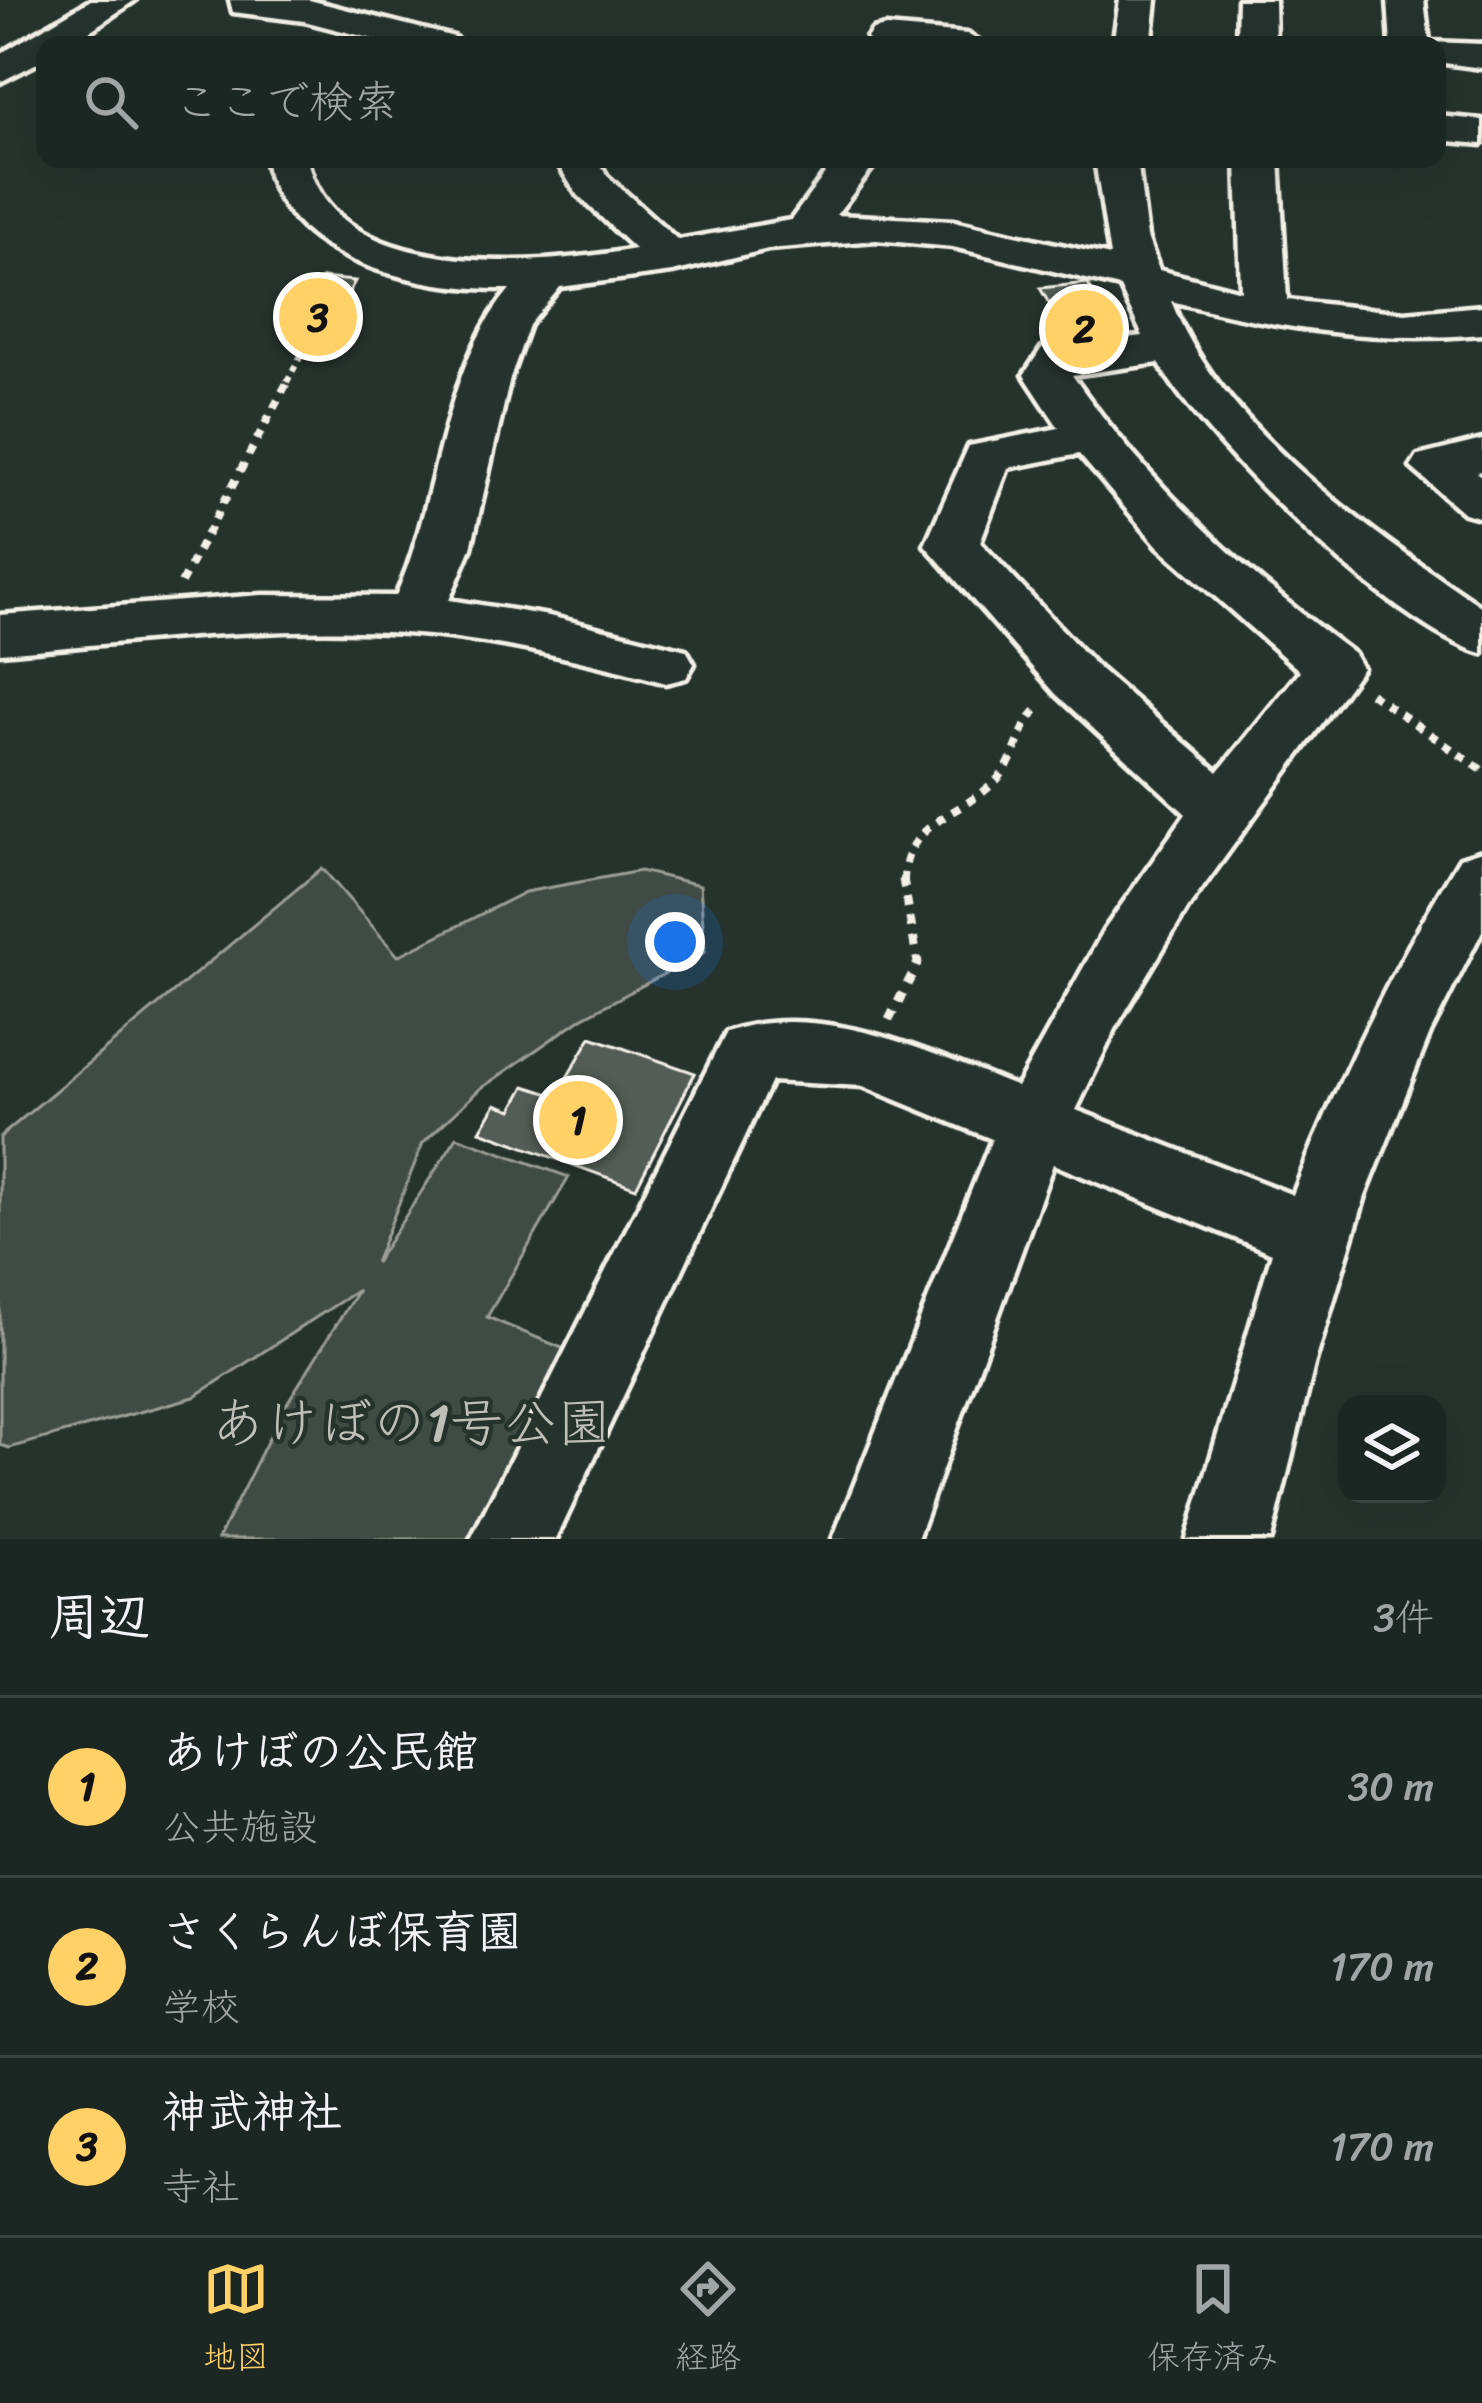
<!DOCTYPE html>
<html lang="ja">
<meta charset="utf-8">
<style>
:root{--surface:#1c2622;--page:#252e2a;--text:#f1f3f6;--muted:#a0a5a5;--line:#3a4340;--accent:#ffd166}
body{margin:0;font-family:Sriracha,"Klee One",sans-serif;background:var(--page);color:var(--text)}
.controls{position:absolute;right:36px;bottom:36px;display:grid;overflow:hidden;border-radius:24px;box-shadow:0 12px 48px #0002}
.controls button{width:108px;height:108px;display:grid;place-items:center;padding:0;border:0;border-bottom:3px solid var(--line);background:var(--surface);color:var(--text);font:60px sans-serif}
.you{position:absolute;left:675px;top:942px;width:42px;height:42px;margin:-30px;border:9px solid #fff;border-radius:50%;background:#1a73e8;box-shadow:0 0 0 18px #1a73e833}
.badge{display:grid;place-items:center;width:78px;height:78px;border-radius:50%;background:var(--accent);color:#111;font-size:39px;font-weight:700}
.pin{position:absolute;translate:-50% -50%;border:6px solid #fff;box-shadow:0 3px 12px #0006}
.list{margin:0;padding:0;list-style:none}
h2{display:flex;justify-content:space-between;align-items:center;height:156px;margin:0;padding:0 48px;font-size:51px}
h2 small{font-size:39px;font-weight:400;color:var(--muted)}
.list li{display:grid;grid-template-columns:78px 1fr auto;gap:36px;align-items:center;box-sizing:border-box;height:180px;padding:0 48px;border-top:3px solid var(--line)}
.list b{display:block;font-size:45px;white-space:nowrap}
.list p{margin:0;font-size:39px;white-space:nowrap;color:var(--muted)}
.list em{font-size:39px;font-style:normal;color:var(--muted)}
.icon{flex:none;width:66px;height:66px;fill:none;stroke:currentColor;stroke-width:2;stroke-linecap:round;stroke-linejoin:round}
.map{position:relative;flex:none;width:1482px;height:1539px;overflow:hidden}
.search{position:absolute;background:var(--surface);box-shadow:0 12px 48px #0002;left:36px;right:36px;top:36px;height:132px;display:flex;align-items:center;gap:30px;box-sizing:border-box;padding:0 42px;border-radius:24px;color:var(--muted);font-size:45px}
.sheet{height:696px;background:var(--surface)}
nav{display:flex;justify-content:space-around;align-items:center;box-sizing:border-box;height:168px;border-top:3px solid var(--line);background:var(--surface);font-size:33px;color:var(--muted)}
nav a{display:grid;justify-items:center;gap:6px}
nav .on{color:var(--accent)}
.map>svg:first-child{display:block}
</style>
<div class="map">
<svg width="1482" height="1539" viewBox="0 0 1482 1539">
<rect width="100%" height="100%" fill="#26332d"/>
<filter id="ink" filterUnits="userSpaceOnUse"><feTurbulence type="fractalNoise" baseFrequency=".00833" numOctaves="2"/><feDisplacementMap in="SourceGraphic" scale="24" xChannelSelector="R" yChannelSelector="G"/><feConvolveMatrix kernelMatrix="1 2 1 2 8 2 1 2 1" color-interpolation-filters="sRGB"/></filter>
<g filter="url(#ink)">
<!-- green -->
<path fill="#414b45" stroke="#9a9e96" stroke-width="3" d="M322,868L398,956L525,892L640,871L700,885L705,952L582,1018L480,1089L423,1143L375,1263L457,1137L569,1177L487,1317L572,1352L482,1539H218L284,1408L358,1290L194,1397L9,1448L0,1445V1137Z"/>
<!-- building -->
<path fill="#525c55" stroke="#f4f1e8" stroke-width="3" d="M322,278L355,281L343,303L309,300Z
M1087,283L1097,299L1050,305L1040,288Z
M303,303L346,306L333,332L299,334L302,328H289Z
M1073,312L1080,324L1103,321L1111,335L1067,340L1052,315Z
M591,1037L695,1073L636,1188L480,1131L496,1104L512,1110L525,1086L556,1096Z"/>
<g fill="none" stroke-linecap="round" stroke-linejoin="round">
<!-- minor casing -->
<g stroke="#f4f1e8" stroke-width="9">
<path id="minor" d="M91,0H135L69,45H45V59L0,82V54Z
M230,0H309L454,37L460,45H397L304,21L233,12Z
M1120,0H1156L1151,45H1113Z
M1238,0H1274L1275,45H1237Z
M1388,0H1424L1429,42L1482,44V68L1437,62V45H1391Z
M886,27L967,34L986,45H872L867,38L873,30Z
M1437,116L1482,120V144L1437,140Z
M265,159H307C333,284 542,266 635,249L576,193L555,159H597L607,176L678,240L791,220L836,159H879L836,215L953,221L1110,256L1095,159H1137L1147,237L1159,270L1241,291L1237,159H1279L1287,300L1405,313L1482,306V334C1373,344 1277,328 1171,301C1221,429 1372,533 1482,607V653C1395,629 1204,443 1159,363L1072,375C1149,486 1246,574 1354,654L1362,668L1189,906L1117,1025L1076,1110L1293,1195C1339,1077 1394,966 1460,858L1482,851V931L1430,1033L1365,1196L1314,1365L1271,1539H1187L1272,1253L1053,1164L917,1539H833L992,1139L863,1086L771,1081L556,1539H471L726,1032C820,1000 929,1052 1017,1087L1105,929L1186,814L1056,694L925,545L969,446L1059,428L1024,375L1042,348L1143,336L1120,287L953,247L876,240L768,249L672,272L560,287L529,325L510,378L471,548L449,600L549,616L686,650L694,664L686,678L666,683C575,658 481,636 386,632C257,625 128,643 0,653V615L262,595L396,596C440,498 440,372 510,289C420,290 284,263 265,159ZM1079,454L1158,546L1300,671L1218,772L1096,666L980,542L1008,468Z
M1482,440V471L1476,472L1482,477V518L1464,513L1411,467L1418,456Z"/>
</g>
<!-- path-far2 -->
<path stroke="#f4f1e8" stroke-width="6" stroke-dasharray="6 6" stroke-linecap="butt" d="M287,382L306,346"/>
<!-- path-far1 -->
<path stroke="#f4f1e8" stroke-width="8" stroke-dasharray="9 9" stroke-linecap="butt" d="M181,583L289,379
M1370,693L1482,770
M904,882C904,817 968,816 1002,774C1018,753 1019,726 1039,707"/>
<!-- path -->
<path stroke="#f4f1e8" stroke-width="9" stroke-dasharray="10 10" stroke-linecap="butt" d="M889,1020L918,963L903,879"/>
<!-- minor -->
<use href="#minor" fill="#26332d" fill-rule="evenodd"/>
</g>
</g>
<g text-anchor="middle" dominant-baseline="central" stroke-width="9" stroke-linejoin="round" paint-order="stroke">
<!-- near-park labels -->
<g font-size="54" fill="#bebfb7" stroke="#26332d">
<text x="411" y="1423">あけぼの1号公園</text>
</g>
</g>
</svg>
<div class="controls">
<button><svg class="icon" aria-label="layers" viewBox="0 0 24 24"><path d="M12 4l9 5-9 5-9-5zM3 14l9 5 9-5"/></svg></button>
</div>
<div class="you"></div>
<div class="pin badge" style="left:578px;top:1120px">1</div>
<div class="pin badge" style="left:1084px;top:329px">2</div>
<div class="pin badge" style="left:318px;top:317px">3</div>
<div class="search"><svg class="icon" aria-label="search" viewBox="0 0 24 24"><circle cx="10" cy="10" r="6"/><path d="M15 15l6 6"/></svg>ここで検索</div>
</div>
<section class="sheet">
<h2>周辺<small>3件</small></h2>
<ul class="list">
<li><span class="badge">1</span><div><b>あけぼの公民館</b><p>公共施設</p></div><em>30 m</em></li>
<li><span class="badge">2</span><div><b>さくらんぼ保育園</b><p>学校</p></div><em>170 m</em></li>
<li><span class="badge">3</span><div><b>神武神社</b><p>寺社</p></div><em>170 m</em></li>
</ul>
</section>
<nav>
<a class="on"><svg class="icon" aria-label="map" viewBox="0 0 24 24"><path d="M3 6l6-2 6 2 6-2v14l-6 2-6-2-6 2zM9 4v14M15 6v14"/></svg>地図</a>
<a><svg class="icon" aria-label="directions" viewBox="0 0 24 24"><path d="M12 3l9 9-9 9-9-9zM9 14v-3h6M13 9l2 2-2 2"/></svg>経路</a>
<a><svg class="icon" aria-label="saved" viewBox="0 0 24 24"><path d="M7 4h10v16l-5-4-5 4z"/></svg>保存済み</a>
</nav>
